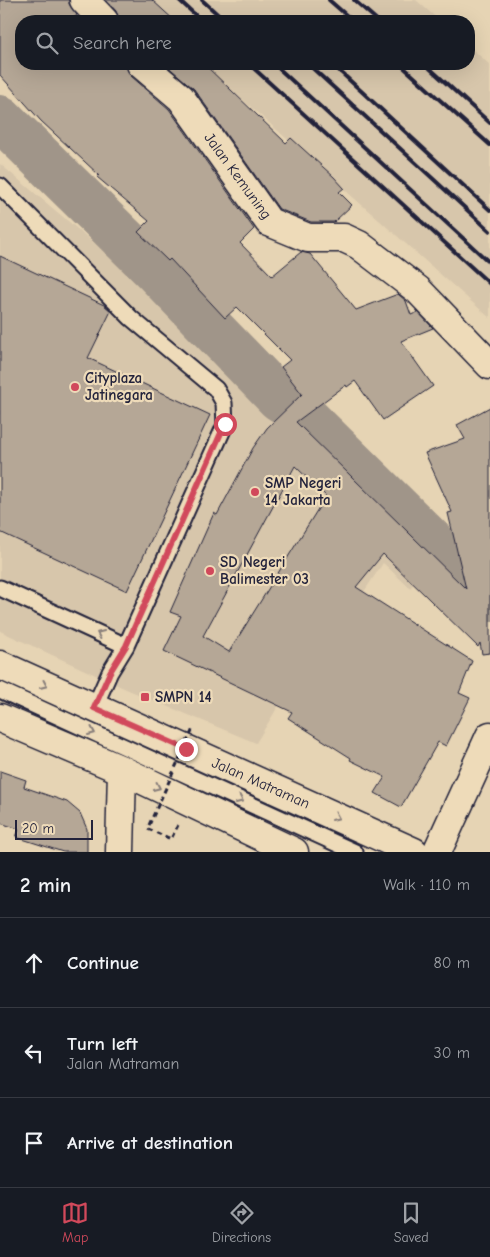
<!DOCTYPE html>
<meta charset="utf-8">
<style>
:root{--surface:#171b24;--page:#20242c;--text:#f1f3f6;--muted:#9ea1a6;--line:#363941;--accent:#d1495b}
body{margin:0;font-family:"Comic Neue",sans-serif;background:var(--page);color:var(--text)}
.scale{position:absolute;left:15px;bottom:12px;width:78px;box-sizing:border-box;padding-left:5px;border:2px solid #22223b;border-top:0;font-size:14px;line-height:18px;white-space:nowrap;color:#22223b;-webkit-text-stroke:4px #eedbb9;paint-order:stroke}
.stop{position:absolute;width:15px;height:15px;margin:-11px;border:4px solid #d1495b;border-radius:50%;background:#fff}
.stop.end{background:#d1495b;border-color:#fff;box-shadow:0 1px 5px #0008}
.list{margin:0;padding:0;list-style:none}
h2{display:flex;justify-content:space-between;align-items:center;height:65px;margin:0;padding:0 20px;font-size:21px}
h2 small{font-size:16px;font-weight:400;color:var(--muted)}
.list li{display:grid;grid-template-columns:32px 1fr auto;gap:15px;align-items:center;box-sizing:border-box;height:90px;padding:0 20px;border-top:1px solid var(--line)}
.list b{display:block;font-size:19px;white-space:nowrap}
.list p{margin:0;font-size:16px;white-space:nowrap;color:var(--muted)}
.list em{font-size:16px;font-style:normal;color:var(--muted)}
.icon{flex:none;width:28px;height:28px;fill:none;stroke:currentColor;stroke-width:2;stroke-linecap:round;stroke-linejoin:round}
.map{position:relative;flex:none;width:490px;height:852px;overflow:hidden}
.search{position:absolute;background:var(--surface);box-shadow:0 5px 20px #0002;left:15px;right:15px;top:15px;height:55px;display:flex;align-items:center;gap:12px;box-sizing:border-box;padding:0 18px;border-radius:20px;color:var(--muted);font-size:19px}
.sheet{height:335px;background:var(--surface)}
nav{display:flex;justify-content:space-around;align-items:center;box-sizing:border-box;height:70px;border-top:1px solid var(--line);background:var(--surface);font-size:14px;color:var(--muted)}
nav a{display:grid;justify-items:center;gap:2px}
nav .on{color:var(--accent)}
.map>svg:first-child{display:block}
</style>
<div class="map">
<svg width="490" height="852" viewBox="0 0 490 852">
<rect width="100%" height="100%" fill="#e6d4b4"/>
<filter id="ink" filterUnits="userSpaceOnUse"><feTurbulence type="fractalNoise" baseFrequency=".02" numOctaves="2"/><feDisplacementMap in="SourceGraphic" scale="10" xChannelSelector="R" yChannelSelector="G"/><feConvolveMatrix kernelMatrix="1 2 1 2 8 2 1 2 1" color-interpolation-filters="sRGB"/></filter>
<g filter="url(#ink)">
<!-- built -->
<path fill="#d7c6ab" d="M130,0H416L440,21H154Z
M469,46L490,65V318L202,64H469Z
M0,164L279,398L439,556L410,588L383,563L302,685H291L256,743L126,689L0,631Z"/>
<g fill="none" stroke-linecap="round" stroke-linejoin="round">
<!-- river -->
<path stroke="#a09589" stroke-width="46" d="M0,118L151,266L279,398L298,410L490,599"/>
</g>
<!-- building -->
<path fill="#b5a796" stroke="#22223b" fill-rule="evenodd" d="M0,0H69V4L77,15L70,21H21V64H126L131,76L169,109L254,229L240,243L272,276L301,252L310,254L356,310L398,294L406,301L411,315L418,312L433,328L401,341L433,386L383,420L355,381L347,387L346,385L296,422L466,589L448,513L452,512L425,453L465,439L457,425L490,407V653L482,654L480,643L478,647L383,554L356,587L472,661L459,693L470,698L446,746L438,742L401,807L375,793L385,777L350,760L351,758L288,718L292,712L164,651L181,616L170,612L214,513L217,515L253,448L267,428L302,394L281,367L290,360L237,307L225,318L170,259L168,261L138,232L149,221L97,177L99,175L41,121L0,75ZM295,466L326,496L229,652L203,636Z
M106,0H152L175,21H119L116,11Z
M165,64H204L286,143L291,138L334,177L344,188L339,192L352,205L334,222H311L279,209L194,89Z
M0,256L104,305L111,311L88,358L210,415L127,591L0,532Z
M0,771L26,780L24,787L67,802L80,813L87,829V852H63L16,837L19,829L0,823Z"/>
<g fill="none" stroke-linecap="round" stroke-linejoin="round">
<!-- lane casing -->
<g stroke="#22223b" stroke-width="19">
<path id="lane" d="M0,186L131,318L216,389L224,403L225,425L126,646
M0,588L126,646L110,672L94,708
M0,690L355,852"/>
</g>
<!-- street casing -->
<g stroke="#22223b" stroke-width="31">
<path id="street" d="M84,0L104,21
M141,64L181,98L269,222L308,238H344L359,245L418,290L490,365
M120,852L122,770
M437,852L490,736"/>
</g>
<!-- primary casing -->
<g stroke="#22223b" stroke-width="31">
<path id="primary" d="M0,665L414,852
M0,718L122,770L294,852"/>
</g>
<!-- path -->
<path stroke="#22223b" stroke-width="3" stroke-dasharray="5 4" stroke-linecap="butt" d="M148,829L171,839L178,825"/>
<!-- lane -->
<use href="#lane" stroke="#eedbb9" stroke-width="15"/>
<!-- street -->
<use href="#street" stroke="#eedbb9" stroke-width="28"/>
<!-- primary -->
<use href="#primary" stroke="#eedbb9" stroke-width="28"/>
<!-- rail -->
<path stroke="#22223b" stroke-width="4" d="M179,0L202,21
M202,0L225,21
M329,0L353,21
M354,0L378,21
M249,64L490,284
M274,64L490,263
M308,64L490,231
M332,64L490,210
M400,64L490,145
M425,64L490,123"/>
<!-- path-bridge -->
<path stroke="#22223b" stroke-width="3" stroke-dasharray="5 4" stroke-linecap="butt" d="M149,825L193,729"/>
</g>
<!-- one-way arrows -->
<defs><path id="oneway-chevron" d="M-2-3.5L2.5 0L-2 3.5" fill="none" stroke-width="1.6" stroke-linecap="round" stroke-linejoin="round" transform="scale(1.25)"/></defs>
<g stroke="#887e7a">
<use href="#oneway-chevron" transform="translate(100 634) rotate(-155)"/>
<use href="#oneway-chevron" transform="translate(44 685) rotate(24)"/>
<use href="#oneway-chevron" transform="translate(92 732) rotate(24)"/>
<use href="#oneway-chevron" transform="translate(157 787) rotate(25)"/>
<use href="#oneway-chevron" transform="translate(240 800) rotate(24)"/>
<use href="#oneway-chevron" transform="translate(336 817) rotate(24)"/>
</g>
</g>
<g fill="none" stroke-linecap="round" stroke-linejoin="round" filter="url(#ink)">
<!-- route -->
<path stroke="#d1495b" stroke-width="6" d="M186,749L94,708L110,672L126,646L225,424"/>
</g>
<!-- markers -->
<g fill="#d1495b" stroke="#eedbb9" stroke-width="2">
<circle cx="75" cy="387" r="5"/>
<circle cx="255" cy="492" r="5"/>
<circle cx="210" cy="571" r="5"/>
<rect x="140" y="692" width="10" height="10" rx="2.5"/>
</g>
<g text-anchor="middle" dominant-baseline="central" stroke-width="4.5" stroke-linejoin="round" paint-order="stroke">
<!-- street labels -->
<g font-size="15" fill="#22223b" stroke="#eedbb9">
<text transform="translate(238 176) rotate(54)">Jalan Kemuning</text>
<text transform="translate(261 783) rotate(24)">Jalan Matraman</text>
</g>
<!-- poi labels -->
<g font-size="15" font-weight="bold" fill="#22223b" stroke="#eedbb9" text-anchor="start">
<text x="85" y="378">Cityplaza<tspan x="85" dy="17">Jatinegara</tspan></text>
<text x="265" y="483">SMP Negeri<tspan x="265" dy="17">14 Jakarta</tspan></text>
<text x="220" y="562">SD Negeri<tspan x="220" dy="17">Balimester 03</tspan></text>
<text x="155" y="697">SMPN 14</text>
</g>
</g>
</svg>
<div class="scale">20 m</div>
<div class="stop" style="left:225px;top:424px"></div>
<div class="stop end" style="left:186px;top:749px"></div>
<div class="search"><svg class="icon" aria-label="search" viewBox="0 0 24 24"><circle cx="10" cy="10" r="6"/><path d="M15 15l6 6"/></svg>Search here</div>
</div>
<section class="sheet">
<h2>2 min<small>Walk · 110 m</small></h2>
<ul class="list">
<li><svg class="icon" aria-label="ahead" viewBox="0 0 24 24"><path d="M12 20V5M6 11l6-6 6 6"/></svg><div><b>Continue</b></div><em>80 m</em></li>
<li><svg class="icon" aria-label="left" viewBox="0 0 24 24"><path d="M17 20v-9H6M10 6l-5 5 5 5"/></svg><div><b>Turn left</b><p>Jalan Matraman</p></div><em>30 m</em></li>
<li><svg class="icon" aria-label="arrive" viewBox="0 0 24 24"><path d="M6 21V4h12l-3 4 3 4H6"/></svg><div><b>Arrive at destination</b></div></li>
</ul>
</section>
<nav>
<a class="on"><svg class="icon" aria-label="map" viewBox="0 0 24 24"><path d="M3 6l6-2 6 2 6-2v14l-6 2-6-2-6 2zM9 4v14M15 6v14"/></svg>Map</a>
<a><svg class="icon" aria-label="directions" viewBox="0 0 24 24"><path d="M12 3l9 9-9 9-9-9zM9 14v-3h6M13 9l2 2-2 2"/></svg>Directions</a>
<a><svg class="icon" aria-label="saved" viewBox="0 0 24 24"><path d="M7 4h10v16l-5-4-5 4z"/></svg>Saved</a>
</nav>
